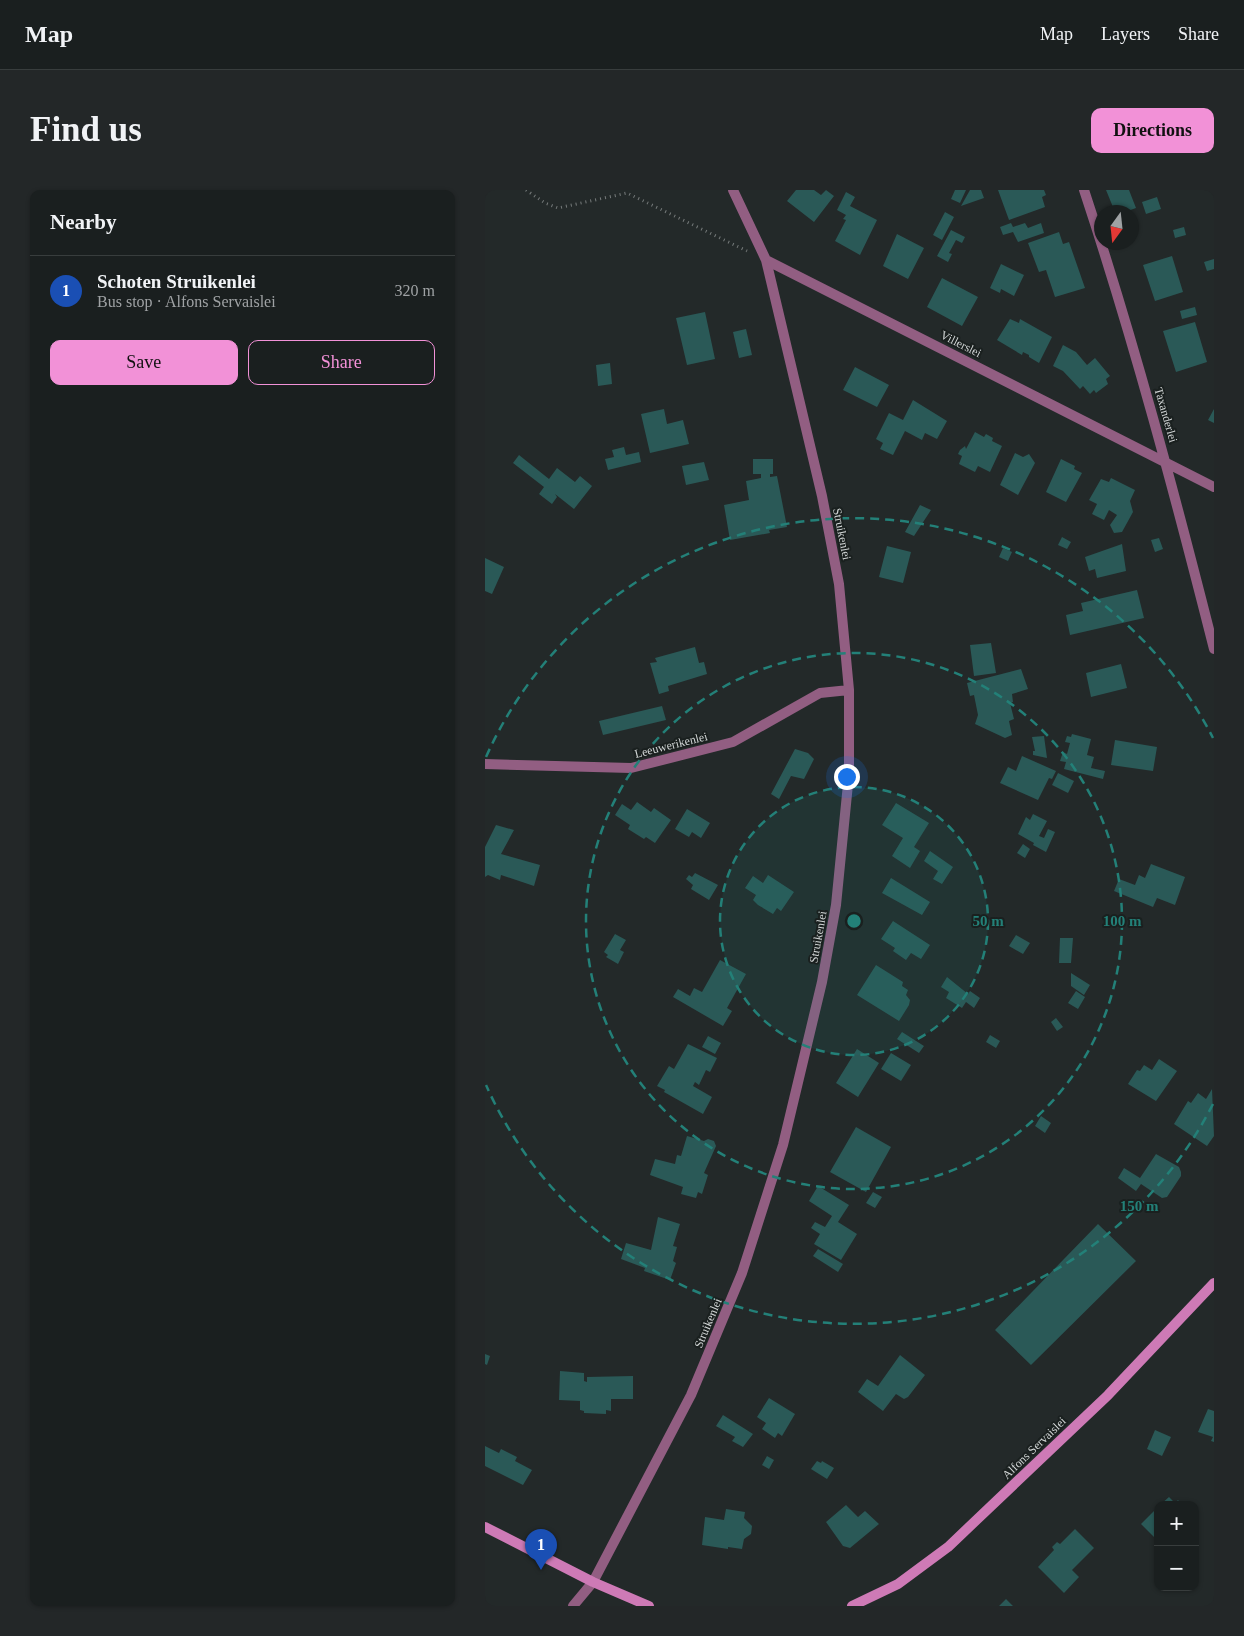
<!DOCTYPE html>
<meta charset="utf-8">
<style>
:root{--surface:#1a1f1f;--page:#232728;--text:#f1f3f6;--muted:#9fa2a4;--line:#383d3d;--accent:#f291d7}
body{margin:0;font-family:Georgia,serif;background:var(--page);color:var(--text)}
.controls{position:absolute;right:15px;bottom:15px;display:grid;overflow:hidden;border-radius:10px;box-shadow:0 1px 4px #0004}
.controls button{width:45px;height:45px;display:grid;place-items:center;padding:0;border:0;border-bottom:1px solid var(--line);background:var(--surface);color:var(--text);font:25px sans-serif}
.compass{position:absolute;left:609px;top:15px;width:45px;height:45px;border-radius:50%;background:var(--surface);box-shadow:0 1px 4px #0004;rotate:195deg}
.you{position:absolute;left:361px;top:586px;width:18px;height:18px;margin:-12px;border:4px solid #fff;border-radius:50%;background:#1a73e8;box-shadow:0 0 0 8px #1a73e833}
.badge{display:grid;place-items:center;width:32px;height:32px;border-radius:50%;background:var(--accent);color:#fff;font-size:16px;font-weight:700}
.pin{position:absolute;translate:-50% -41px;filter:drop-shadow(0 1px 2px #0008)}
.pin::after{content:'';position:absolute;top:26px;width:18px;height:15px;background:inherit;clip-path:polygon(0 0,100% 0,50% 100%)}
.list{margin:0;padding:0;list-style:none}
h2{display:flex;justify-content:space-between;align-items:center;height:65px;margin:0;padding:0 20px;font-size:21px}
h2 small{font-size:16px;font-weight:400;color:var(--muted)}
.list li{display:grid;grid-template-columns:32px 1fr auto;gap:15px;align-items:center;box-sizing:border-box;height:70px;padding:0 20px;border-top:1px solid var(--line)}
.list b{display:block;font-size:19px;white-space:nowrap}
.list p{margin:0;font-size:16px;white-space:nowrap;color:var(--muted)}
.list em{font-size:16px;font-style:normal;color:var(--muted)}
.actions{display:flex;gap:10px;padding:15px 20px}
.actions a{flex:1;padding:11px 0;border:1px solid var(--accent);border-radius:10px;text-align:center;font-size:18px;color:var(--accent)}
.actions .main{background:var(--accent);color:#111}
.map{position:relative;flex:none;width:729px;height:1416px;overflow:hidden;border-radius:10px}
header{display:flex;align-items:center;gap:30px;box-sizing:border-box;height:70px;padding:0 25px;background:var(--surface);border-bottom:1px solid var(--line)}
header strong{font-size:24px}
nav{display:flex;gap:28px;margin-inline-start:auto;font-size:18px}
.intro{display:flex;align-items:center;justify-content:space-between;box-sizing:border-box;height:120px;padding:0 30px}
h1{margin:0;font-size:35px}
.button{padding:12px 22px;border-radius:10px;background:var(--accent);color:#111;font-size:18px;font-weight:700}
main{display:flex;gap:30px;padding:0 30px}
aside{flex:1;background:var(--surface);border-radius:10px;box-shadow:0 1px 4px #0004}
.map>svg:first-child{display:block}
</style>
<header>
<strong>Map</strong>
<nav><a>Map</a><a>Layers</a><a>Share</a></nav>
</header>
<div class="intro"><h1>Find us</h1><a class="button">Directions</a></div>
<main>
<aside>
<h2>Nearby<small></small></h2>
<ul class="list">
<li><span class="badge" style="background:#1a4fb4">1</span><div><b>Schoten Struikenlei</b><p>Bus stop · Alfons Servaislei</p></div><em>320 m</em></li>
</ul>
<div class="actions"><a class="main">Save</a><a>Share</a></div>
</aside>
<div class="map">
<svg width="729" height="1416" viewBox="0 0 729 1416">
<rect width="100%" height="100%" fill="#232929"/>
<!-- building -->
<path fill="#2a5957" d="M311,0H329L336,5L341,0L349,6L329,32L302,11Z
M470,0H481L475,13L466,9Z
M485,0H496L499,8L476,16Z
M513,0H559L561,5L557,7L560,17L524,30Z
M621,0H644L651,18L640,22H630Z
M361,2L370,7L365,16L392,30L375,65L350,51L361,30L358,29L361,25L352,20Z
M672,7L676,19L661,24L657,12Z
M460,22L469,27L457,50L448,45Z
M526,33L528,37L540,33L543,38L556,33L559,43L533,52L528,42L518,45L515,37Z
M699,37L701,45L690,48L688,40Z
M466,40L480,47L477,53L471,50L464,63L467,64L463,72L452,66Z
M574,42L578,54L584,52L600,98L570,107L561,80L554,82L543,53Z
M412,44L439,58L423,89L398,76Z
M687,66L698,102L670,111L658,75Z
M729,69V79L722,81L719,72Z
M516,74L539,85L529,106L516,99L515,103L505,98Z
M457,88L493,107L477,136L442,117Z
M710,117L712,125L697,129L695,121Z
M220,122L230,169L202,175L191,128Z
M525,129L534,133L535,129L567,147L554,173L544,167V165L538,162L537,165L512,150Z
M710,132L722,172L691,182L678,141Z
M261,139L267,165L254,168L248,142Z
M578,155L591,162L602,175L610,168L625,186L621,189L623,194L611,203L609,200L605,204L598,196L595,199L578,181L568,176Z
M125,173L127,194L113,196L111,175Z
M370,177L404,195L392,217L358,200Z
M428,210L462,231L452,249L440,243L437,250L420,241L408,265L395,259L398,253L391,249L404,223L418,230Z
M179,219L182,234L198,230L204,254L165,263L156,224Z
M729,219V233L723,230Z
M490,242L499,247L501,244L508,248L507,251L517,256L505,282L493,276L490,282L474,274L477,266L473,264L475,260L480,256L481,259Z
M139,257L141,265L154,262L156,272L123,280L120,269L129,267L127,260Z
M530,263L538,267L544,264L550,273L533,305L515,295Z
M34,265L64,289L72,278L90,292L95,286L107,296L89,319L70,304L72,307L67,314L54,304L59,297L28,273Z
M268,269H288V284H285V287L292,286L302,337L284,340L285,343L245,350L239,315L264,310L261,291L276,288V284H268Z
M576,269L590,276L589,279L597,283L581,312L561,302Z
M219,272L224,290L201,295L197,276Z
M626,288L650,300L645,311L648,322L637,342L629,343L625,335L632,325L624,320L619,330L607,324L612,314L604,310L616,289L624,292Z
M435,315L446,320L429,346L420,342Z
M577,347L586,352L582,359L573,355Z
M674,348L678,359L670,362L666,350Z
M637,354L641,381L612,388L610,379L604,381L600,367Z
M402,356L426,362L418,393L394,387Z
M518,358L527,362L523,371L514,367Z
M0,368L19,377L7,404L0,401Z
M652,400L659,428L585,445L581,425L598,421L596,413Z
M506,453L511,483L489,486L485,455Z
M210,457L214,473L219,472L222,484L183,496L184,501L174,504L165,473L172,472L170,468Z
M636,474L642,498L606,507L601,483Z
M536,479L543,499L527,504L528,512L525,513L529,529L524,531L527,545L520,548L490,534L493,525L489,505L485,506L482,493Z
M177,516L181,530L118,545L114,531Z
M587,544L606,549L602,565L609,567L606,578L620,581L618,589L579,579L581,572L575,571L578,562L582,564L585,553L580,552L582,546L586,547Z
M559,546L562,568L548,565V561H550L547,547Z
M630,550L672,557L668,581L626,575Z
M310,559L323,563L329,569L319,589L306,586L294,609L286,604Z
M537,566L571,581L567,589L564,588L553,610L515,593L523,577L531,581Z
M573,583L589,591L583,603L567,595Z
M152,612L166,622L169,618L186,630L170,653L161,647L159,649L143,639L145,635L130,625L137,614L146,620Z
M411,613L444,633L429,657L435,661L425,678L407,666L418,648L397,635Z
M202,619L225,633L216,648L207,642L204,647L190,639Z
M548,624L562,631L554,646L559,648L563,639L570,642L561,662L548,655L549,653L533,644L541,627L545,630Z
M11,635L29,640L16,664L55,675L49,696L16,685L15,690L3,685L0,687V657Z
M538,654L545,659L540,668L532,663Z
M445,661L468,677L457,694L448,689L453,681L439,671Z
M666,674L700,687L690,715L672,708L668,717L629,701L634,689L650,695L654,685L660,688Z
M210,683L233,695L224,710L206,699L208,695L201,689L204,685L207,687Z
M283,685L309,702L296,721L292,718L288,724L273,715L268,710L271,705L260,698L268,686L278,693Z
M406,688L445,712L437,725L397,703Z
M408,731L445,755L436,769L426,763L421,770L408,761L410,758L396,749Z
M130,744L141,750L135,760L139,762L133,774L121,767L123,765L119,762Z
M531,745L545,753L538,764L524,756Z
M575,748H588L586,773H574Z
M235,770L261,784L242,818L247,821L238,836L188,807L193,799L205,806L209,798L217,802Z
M391,775L418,792L417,796L423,800L421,805L425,810L424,815L414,831L372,805Z
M586,783L605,795L599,805L586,796Z
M462,787L483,804L485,801L495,808L489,818L481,812L477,818L461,808L464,802L456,797Z
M591,801L600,807L593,819L583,813Z
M571,828L578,837L572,841L566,832Z
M417,842L439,856L434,863L412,849Z
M505,845L515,851L511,858L501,852Z
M223,846L236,853L230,864L217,857Z
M203,854L232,868L225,882L221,880L214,895L210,892L208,896L227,907L218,924L179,902L180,900L172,896L184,876L189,879Z
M372,859L394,873L373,907L351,893Z
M406,863L426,875L416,891L396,879Z
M674,869L692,881L671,911L643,894L652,880L655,881L659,875L667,880Z
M727,899L729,946L722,956L689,934L703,911L706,913L713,903L721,909Z
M556,926L566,933L560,943L550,936Z
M371,937L406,957L381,1002L345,982Z
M202,946L219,951L223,949L229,951L231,956L219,983L223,985L217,1004L213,1002L211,1008L196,1004L198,997L165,985L170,969L190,974L192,965L196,966Z
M671,964L694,977L696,982V986L682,1007L677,1008L656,994L651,1001L633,988L639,978L655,988Z
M333,996L364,1015L353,1032L372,1044L356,1070L329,1054L335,1044L326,1038L330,1032L340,1037L347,1026L324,1011Z
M388,1002L397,1007L390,1018L381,1013Z
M173,1027L195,1034L188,1056L192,1057L188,1071L191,1073L185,1090L159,1081L160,1078L136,1069L141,1053L166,1060Z
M613,1034L651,1071L546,1175L510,1140Z
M333,1059L358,1074L353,1082L328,1066Z
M0,1164L5,1166L2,1175L0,1174Z
M415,1165L440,1185L423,1207L419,1209L411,1204L398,1221L373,1202L382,1189L393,1196Z
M75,1181L99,1183V1191L102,1192V1187L148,1186V1209H126V1221L121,1220V1224L99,1223V1221L95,1220V1211L74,1210Z
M284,1208L310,1224L297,1246L293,1243L290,1248L277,1239L281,1233L272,1227Z
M723,1219L729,1221V1252L726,1251L728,1247L713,1242Z
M238,1225L268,1244L258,1257L247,1251L250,1247L231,1236Z
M670,1240L686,1247L677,1266L662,1259Z
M0,1256L14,1263L16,1259L32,1267L30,1271L47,1280L38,1295L0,1276Z
M282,1266L289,1270L284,1279L277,1275Z
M332,1271L336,1273L337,1271L349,1278L342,1289L326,1279Z
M684,1307L690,1313L693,1310L697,1315H675Z
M361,1315L373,1327L380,1321L394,1334L365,1358L358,1356L341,1332Z
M673,1317V1351L656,1334Z
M241,1319L260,1322L259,1328L267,1336L266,1344L259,1349L257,1359L243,1357V1359L217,1355L220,1327L239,1330Z
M590,1339L609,1358L587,1380L594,1387L579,1403L553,1377L569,1360L567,1357L572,1352L575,1354Z
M521,1409L528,1416H514Z"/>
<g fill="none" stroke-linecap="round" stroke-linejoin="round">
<!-- path -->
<path stroke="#777c7c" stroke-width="3" stroke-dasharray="1 4" stroke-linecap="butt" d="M41,0L60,13L73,18L142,3L262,61"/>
<!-- street -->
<path stroke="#925e82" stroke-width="10" d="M599,0C649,151 690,305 729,459
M281,70L729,297
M0,574L146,578L248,552L335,503L364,500
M88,1416L108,1392L206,1205L257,1083L298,955L337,792L351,715L364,584V500L354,394L337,306L281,70L248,0"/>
<!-- secondary -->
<path stroke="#ce7ab6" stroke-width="10" d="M0,1337L108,1392L164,1416
M367,1416L413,1394L463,1357L623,1205L729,1093"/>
</g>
<!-- distance rings -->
<circle cx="369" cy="731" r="134" fill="#238078" fill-opacity=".12"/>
<g fill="none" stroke="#238078" stroke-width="2.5" stroke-dasharray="9 6">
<circle cx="369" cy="731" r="134"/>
<circle cx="369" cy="731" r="268"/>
<path d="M728 914A403 403 0 0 1 1 895M1 567A403 403 0 0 1 728 548"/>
</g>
<g text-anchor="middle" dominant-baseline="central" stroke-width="4" stroke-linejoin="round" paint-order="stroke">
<!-- street labels -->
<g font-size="12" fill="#d3d7d7" stroke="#1a201f">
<text transform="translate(476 154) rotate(27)">Villerslei</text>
<text transform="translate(681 225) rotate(74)">Taxanderlei</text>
<text transform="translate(357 344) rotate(79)">Struikenlei</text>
<text transform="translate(186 555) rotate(-14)">Leeuwerikenlei</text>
<text transform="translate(333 747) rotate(-80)">Struikenlei</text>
<text transform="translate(223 1133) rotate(-67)">Struikenlei</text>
<text transform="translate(549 1258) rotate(-44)">Alfons Servaislei</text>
</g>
</g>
<circle cx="369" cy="731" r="8" fill="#238078" stroke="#1a201f" stroke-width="2.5"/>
<g font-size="15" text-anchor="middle" font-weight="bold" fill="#238078" stroke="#1a201f" stroke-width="4" stroke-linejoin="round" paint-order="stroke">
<text x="503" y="736">50 m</text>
<text x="637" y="736">100 m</text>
<text x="654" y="1021">150 m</text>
</g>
</svg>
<div class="controls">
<button>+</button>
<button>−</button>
</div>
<svg class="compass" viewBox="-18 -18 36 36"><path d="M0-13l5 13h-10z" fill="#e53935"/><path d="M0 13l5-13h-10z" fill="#9fa2a4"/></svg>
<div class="you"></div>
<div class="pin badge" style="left:56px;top:1380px;background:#1a4fb4">1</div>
</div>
</main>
